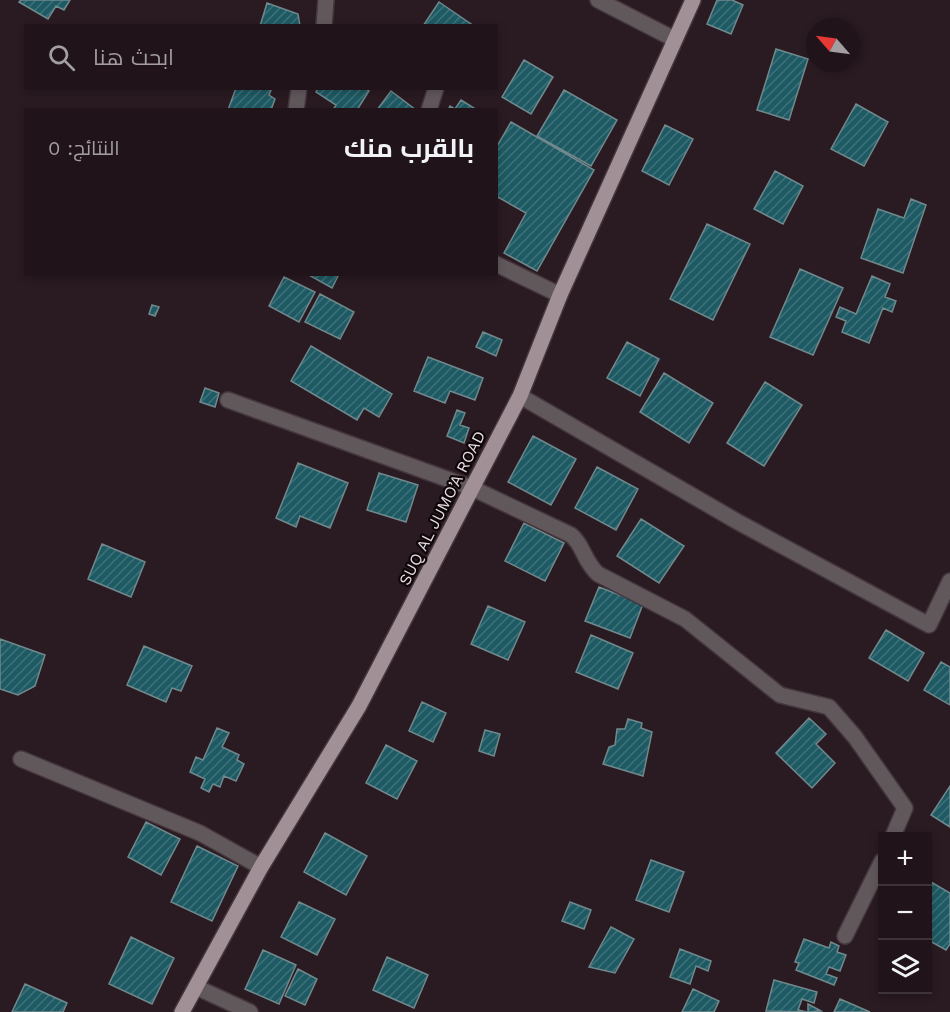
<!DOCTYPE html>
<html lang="ar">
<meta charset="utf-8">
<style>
:root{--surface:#20141a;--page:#2d2127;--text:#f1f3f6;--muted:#a29ea2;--line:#3d3339}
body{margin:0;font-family:"Work Sans",Cairo,sans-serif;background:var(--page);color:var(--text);direction:rtl}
.controls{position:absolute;right:18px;bottom:18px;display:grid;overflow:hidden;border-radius:0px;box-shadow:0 3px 9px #0003}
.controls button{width:54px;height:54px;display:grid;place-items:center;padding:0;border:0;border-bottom:2px solid var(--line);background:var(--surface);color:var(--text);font:30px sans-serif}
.compass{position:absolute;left:806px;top:18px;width:54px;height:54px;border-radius:50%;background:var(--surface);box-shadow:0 3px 9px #0003;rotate:298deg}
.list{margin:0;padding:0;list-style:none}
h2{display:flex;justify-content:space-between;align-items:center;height:78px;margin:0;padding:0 24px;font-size:26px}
h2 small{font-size:20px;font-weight:400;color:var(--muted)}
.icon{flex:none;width:33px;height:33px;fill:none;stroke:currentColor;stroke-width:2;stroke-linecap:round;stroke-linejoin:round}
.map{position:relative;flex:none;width:950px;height:1012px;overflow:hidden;direction:ltr}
.search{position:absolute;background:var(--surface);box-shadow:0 3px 9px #0003;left:24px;top:24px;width:474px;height:66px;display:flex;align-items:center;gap:15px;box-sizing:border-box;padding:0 21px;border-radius:0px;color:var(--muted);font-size:22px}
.panel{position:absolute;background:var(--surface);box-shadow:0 3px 9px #0003;left:24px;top:108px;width:474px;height:168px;border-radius:0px;direction:rtl}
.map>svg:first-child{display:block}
</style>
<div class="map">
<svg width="950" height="1012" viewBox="0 0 950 1012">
<defs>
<pattern id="building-hatch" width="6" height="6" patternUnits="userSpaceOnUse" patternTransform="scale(1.5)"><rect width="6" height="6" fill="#1e5a63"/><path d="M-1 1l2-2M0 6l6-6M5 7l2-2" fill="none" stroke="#3f7179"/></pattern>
</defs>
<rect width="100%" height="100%" fill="#2a1a22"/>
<!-- building -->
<path fill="url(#building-hatch)" stroke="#70898d" stroke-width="1.5" d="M21,0H70L64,10L56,6L48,19L19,2Z
M717,0H732L743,5L731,34L707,24Z
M439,2L474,26H423Z
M267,3L298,14L300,26H260Z
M776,49L808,59L789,120L757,110Z
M524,60L553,77L531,114L502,97Z
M236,88H272L269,95L275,99L271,110H228Z
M318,88H365L369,91L357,110H333L336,105L316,92Z
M564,90L617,120L591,166L537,136Z
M391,91L416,110H377Z
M461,100L477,110H448L450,106L455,109Z
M856,104L888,122L864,166L831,149Z
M511,122L594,170L537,271L504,253L526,213L496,196V148Z
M665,125L693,139L669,185L642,171Z
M775,171L803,186L783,224L754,209Z
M911,199L926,205L903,273L861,258L878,209L904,218Z
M707,224L750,244L713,320L670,299Z
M800,269L843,288L813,355L770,337Z
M307,274H339L332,288Z
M872,276L890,284L885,297L896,301L892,312L883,308L869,343L842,332L846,321L836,317L840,307L856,314Z
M284,277L315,292L299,322L269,306Z
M320,294L354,312L340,339L305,322Z
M152,305L159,307L155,316L149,314Z
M483,332L502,340L496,356L476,347Z
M627,342L659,359L640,396L607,378Z
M311,346L392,394L379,417L364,408L357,420L291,381Z
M428,357L483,378L475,400L450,391L445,403L414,391Z
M664,373L713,403L689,443L640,412Z
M765,382L802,405L764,466L727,443Z
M205,388L219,393L215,407L200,402Z
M457,410L465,413L460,425L469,428L464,443L447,436Z
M533,436L576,459L551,505L508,482Z
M298,463L348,483L330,528L300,516L296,527L276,518Z
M597,467L638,489L616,530L575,508Z
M379,473L418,485L406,522L367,510Z
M641,519L684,546L659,583L617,556Z
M524,523L564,543L545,581L505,561Z
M102,544L145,562L131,597L88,579Z
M599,587L643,604L630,638L585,621Z
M488,606L525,622L508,660L471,644Z
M886,630L924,653L908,681L869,658Z
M591,635L633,653L618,689L576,672Z
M0,639L45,655L35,686L18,695L0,689Z
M144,646L192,666L181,691L172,688L166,702L127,685Z
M941,662L950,667V705L924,690Z
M422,702L446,713L433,742L409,731Z
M809,718L826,734L816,744L835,763L812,788L776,753Z
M628,719L642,723L641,728L652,732L643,776L603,764L609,747L615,745L617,729H625Z
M217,728L229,733L222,747L239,755L237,760L244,764L236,781L224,776L220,787L213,784L209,792L201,788L205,779L190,772L196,757L203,760Z
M485,730L500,734L494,756L479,751Z
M386,745L417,761L397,799L366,783Z
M950,786V827L931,815Z
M146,822L180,839L161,875L128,857Z
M325,833L367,856L346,895L304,872Z
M197,846L238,866L212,921L171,902Z
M651,860L684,872L669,912L636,900Z
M931,882L950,893V944L946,950L928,940V889Z
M299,902L335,919L317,955L281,937Z
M570,902L591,910L584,929L562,921Z
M611,927L634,939L615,973L589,967Z
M131,937L174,958L152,1004L109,984Z
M804,939L829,948L831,942L839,946L837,952L846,955L840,971L829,967L826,974L837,978L834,985L796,970L799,963L795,962Z
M680,949L711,961L708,971L696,966L690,984L670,977Z
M263,950L296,965L279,1004L245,989Z
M387,957L428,975L414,1008L373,990Z
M298,969L317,979L305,1005L285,996Z
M774,980L817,992L814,1003L802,999L798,1010L807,1012L766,1011Z
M25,984L67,1003L63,1012H12Z
M693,989L719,1001L714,1012H682Z
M840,999L870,1012H834Z
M808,1004L821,1011L808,1012Z"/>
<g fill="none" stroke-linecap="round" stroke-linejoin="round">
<!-- minor casing -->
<g stroke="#45353d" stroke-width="18">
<path id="minor" d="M598,0L674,39
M324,26L326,0
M296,110L299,88
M429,110L436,88
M496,264L560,295
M520,396L738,522L929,625L950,581
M228,400L472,488L571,535C583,544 584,562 598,574L685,619L780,695L829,707L855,737L905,808L893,836
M21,759L200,833L261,867
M845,936L882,861
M196,987L250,1012"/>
</g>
<!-- primary casing -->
<g stroke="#45353d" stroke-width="18">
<path id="primary" d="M182,1012L261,867L359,706L520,396L560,295L693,0"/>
</g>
<!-- minor -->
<use href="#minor" stroke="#61585c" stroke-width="15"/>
<!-- primary -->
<use href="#primary" stroke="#a29097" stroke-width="15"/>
</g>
<g text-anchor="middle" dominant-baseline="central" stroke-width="4.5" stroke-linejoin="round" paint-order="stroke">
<!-- street labels -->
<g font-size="16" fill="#e9dde2" stroke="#0e070a">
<text transform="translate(442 508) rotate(-63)">SUQ AL JUMO’A ROAD</text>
</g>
</g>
</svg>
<div class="controls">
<button>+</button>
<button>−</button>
<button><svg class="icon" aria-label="layers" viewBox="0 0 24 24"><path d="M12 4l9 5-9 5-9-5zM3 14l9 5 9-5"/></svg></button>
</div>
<svg class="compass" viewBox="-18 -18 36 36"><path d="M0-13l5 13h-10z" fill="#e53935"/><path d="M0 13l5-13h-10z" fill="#a29ea2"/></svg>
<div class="search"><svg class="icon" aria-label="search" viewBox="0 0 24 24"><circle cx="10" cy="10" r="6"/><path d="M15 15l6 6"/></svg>ابحث هنا</div>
<section class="panel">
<h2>بالقرب منك<small>النتائج: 0</small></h2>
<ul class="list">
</ul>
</section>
</div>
